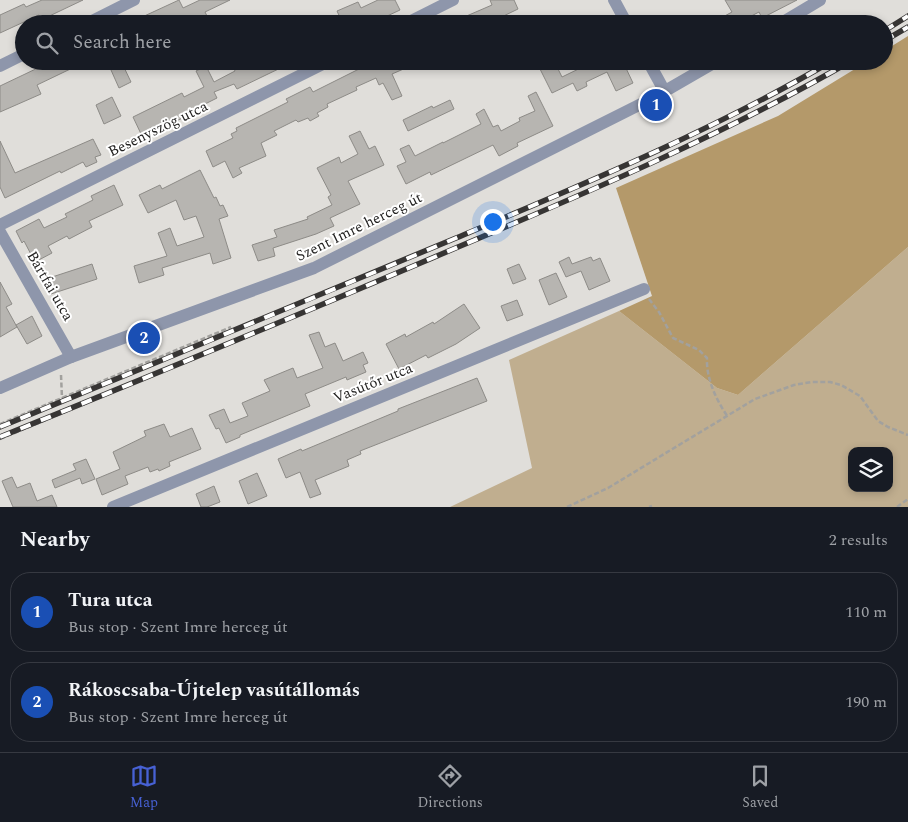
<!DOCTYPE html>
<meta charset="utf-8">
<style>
:root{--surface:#171b24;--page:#242831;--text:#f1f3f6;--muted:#9ea1a6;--line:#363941;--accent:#4761d4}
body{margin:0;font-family:Spectral,serif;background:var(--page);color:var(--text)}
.controls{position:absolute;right:15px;bottom:15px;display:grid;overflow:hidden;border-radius:10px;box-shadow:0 2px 8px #0003}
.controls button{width:45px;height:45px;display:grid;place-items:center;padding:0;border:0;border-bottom:1px solid var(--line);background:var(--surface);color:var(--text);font:25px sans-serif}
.you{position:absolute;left:492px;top:221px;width:18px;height:18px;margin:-12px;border:4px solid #fff;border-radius:50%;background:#1a73e8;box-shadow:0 0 0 8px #1a73e833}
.badge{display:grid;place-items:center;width:32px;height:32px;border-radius:50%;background:var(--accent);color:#fff;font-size:16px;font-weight:700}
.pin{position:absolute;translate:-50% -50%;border:2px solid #fff;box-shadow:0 1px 5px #0006}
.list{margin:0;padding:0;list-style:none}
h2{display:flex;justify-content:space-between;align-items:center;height:65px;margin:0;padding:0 20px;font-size:21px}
h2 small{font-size:16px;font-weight:400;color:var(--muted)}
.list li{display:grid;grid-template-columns:32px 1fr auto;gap:15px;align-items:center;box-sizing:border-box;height:80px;margin:0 10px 10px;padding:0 10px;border:1px solid var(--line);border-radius:20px}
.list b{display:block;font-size:19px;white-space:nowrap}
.list p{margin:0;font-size:16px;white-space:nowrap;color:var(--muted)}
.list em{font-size:16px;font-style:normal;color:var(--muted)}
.icon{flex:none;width:28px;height:28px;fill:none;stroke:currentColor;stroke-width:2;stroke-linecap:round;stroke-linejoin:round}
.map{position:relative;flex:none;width:908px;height:507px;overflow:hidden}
.search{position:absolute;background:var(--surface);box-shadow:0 2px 8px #0003;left:15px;right:15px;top:15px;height:55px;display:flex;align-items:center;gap:12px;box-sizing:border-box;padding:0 18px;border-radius:28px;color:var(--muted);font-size:19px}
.sheet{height:245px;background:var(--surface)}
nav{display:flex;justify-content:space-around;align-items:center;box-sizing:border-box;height:70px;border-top:1px solid var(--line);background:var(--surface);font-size:14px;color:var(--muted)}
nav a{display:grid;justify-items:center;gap:2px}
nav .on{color:var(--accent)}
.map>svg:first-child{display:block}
</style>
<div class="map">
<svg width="908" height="507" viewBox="0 0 908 507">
<rect width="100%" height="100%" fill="#e0deda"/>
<!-- green -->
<path fill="#c0ae8f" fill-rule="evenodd" d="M908,247V507H450L532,468L509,360L619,311L717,388L738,395ZM852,451H889V488H852Z"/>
<!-- forest -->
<path fill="#b4996a" d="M908,36V247L738,395L717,388L619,311L652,296L616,188L778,116L868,61H884V51Z"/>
<!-- building -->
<path fill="#b7b5b1" stroke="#8d8b87" d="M42,0H83L41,20L39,15L0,33V15L24,4L26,7Z
M179,0L183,8L200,0H230L205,12L211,24H127Z
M378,0H395L400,10L370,24H343L337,11L358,2L361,8Z
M490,0H514L518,9L487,24H448L492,5Z
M725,0H797L762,18L759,12L736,24H710L732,12Z
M46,61H87L37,85L41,94L0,112V86L42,66L41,64Z
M107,61H121L131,82L119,88Z
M244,61H295L237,89L234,84L214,92L217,98L191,111L192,114L142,136L133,117L182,93L184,97L204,87L196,71L206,66L214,82L235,71L233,66Z
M369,61H422L392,74L402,96L392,100L383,83L379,85L376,78L356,87L357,90L327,104L328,107L317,113L319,116L310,121L308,118L298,122L296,120L274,131L277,135L261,143L266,156L239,168L242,173L233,178L225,161L213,167L206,151L233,138L231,134L237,131L236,128L288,102L286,99L310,87L313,92L361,68L360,66Z
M536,61H554L562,77L595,61H630L624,64L633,83L616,91L607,72L586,82L587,86L577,91L573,83L552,93Z
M536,92L553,126L517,143L518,146L499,156L493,145L431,175L430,172L406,184L397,166L406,162L400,149L409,145L415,156L443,142V143L481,124L476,114L484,109L493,127L498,125L501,131L520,121L519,118L535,111L528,96Z
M112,97L121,116L104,124L96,105Z
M450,100L454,109L408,131L403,120L432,106L433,108Z
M360,131L369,149L375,146L384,165L348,181L360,204L330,218L334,226L316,234L273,248L275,256L258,261L252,245L277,237L274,230L308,219L307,217L332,205L328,197L331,195L317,168L339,157L341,163L358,154L349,136Z
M93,139L101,155L95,157L97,162L86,167L83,162L61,173L60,171L5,198L0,187V141L15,173Z
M200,170L214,198L216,197L220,206L223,205L228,216L219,219L231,258L213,264L210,253L162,268L164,275L139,283L134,266L167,256L158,233L170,228L177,246L204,237L196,216L184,220L176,200L148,213L139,195L160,185L162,189Z
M114,185L123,205L89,221L92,227L69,239L67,236L48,246L52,253L35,262L24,241L22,243L16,231L39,219L44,228L67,217L65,214L93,200L91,196Z
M569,257L572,264L591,257L593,261L600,258L610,281L589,290L581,271L566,277L559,262Z
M92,264L97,279L51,294L46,279Z
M519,264L526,279L513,284L507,269Z
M556,273L567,297L549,305L539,280Z
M0,282L12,304L6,307L17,327L0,337Z
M517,300L523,315L507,321L501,306Z
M464,304L480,328L456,344L428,358L426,355L399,369L386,344L405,334L406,337L433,322L434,324Z
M32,316L42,336L27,344L16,325Z
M319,332L325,347L335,343L343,361L363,352L368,363L363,365L366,372L347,380L346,377L305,394L310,406L240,435V437L226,443L219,428L216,429L209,415L224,409L230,423L248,416L242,403L270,391L264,380L293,368L297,378L323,368L309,335Z
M477,378L487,401L360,451L361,454L347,460L349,466L315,480L321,494L310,498L300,472L286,478L278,459L301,449L302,451L398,411V409Z
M164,424L170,437L192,428L201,449L169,462L170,466L159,471L158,469L150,472L148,467L125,476L128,484L102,495L96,479L120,469L113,452L146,436L144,431Z
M86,459L95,479L82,484L80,478L55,488L52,480L76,470L73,464Z
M257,473L267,496L248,504L239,481Z
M12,477L17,488L30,483L37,501L52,495L57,507H13L2,481Z
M214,486L220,502L207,507H201L196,494Z"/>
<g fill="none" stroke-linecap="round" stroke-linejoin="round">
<!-- path -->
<path stroke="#a2a19e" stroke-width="2.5" stroke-dasharray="5 2.5" stroke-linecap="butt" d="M649,299L659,312L673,338L699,350L707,358C706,378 716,400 728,417
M61,375L62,398
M0,424L231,327
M0,439L236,341
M567,507L608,488L755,399L794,385L812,382H830L841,385L860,396L878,421L888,427L908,435
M649,507L652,506
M897,507L908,499"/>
<!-- minor -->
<path stroke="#8e96ab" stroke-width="12" d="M614,0L627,24
M86,24L134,0
M405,24L453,0
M648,61L665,92
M0,66L24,54
M0,225L329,61
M0,388L71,357
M113,507L644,289"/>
<!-- tertiary -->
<path stroke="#8e96ab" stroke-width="12" d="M780,24L820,0
M0,232L71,357L314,268L653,98L717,61"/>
<!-- rail casing -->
<g stroke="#373534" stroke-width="5.5">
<path id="rail" d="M884,31L908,16
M884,41L908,27
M0,427C152,364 304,302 456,238C584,184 712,131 832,61
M0,437C153,375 306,312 458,247C591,191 725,134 851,61"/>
</g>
<!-- rail -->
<use href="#rail" stroke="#fff" stroke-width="4" stroke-dasharray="11" stroke-linecap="butt"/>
</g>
<g text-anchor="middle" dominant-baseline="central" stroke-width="4" stroke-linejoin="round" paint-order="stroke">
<!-- street labels -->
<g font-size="15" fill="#222120" stroke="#fff">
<text transform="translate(158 129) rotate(-26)">Besenyszög utca</text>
<text transform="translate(359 227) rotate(-26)">Szent Imre herceg út</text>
<text transform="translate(50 286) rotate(60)">Bártfai utca</text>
<text transform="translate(373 383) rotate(-22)">Vasútőr utca</text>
</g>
</g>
</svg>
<div class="controls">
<button><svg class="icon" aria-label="layers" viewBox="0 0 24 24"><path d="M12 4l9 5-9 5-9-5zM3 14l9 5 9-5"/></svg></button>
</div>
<div class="you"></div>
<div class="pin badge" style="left:656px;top:105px;background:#1a4fb4">1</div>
<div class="pin badge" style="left:144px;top:338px;background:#1a4fb4">2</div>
<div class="search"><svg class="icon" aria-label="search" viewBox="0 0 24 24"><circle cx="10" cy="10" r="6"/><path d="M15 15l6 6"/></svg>Search here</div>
</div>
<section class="sheet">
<h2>Nearby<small>2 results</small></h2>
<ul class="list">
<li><span class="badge" style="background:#1a4fb4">1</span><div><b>Tura utca</b><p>Bus stop · Szent Imre herceg út</p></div><em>110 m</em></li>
<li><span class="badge" style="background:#1a4fb4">2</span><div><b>Rákoscsaba-Újtelep vasútállomás</b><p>Bus stop · Szent Imre herceg út</p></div><em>190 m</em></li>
</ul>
</section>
<nav>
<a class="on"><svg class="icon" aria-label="map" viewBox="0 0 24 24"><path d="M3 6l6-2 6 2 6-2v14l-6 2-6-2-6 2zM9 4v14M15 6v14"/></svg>Map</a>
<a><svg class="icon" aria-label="directions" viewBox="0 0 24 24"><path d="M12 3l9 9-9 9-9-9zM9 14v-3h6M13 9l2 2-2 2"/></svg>Directions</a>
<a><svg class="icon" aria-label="saved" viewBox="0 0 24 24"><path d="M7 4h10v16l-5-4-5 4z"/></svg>Saved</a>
</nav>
